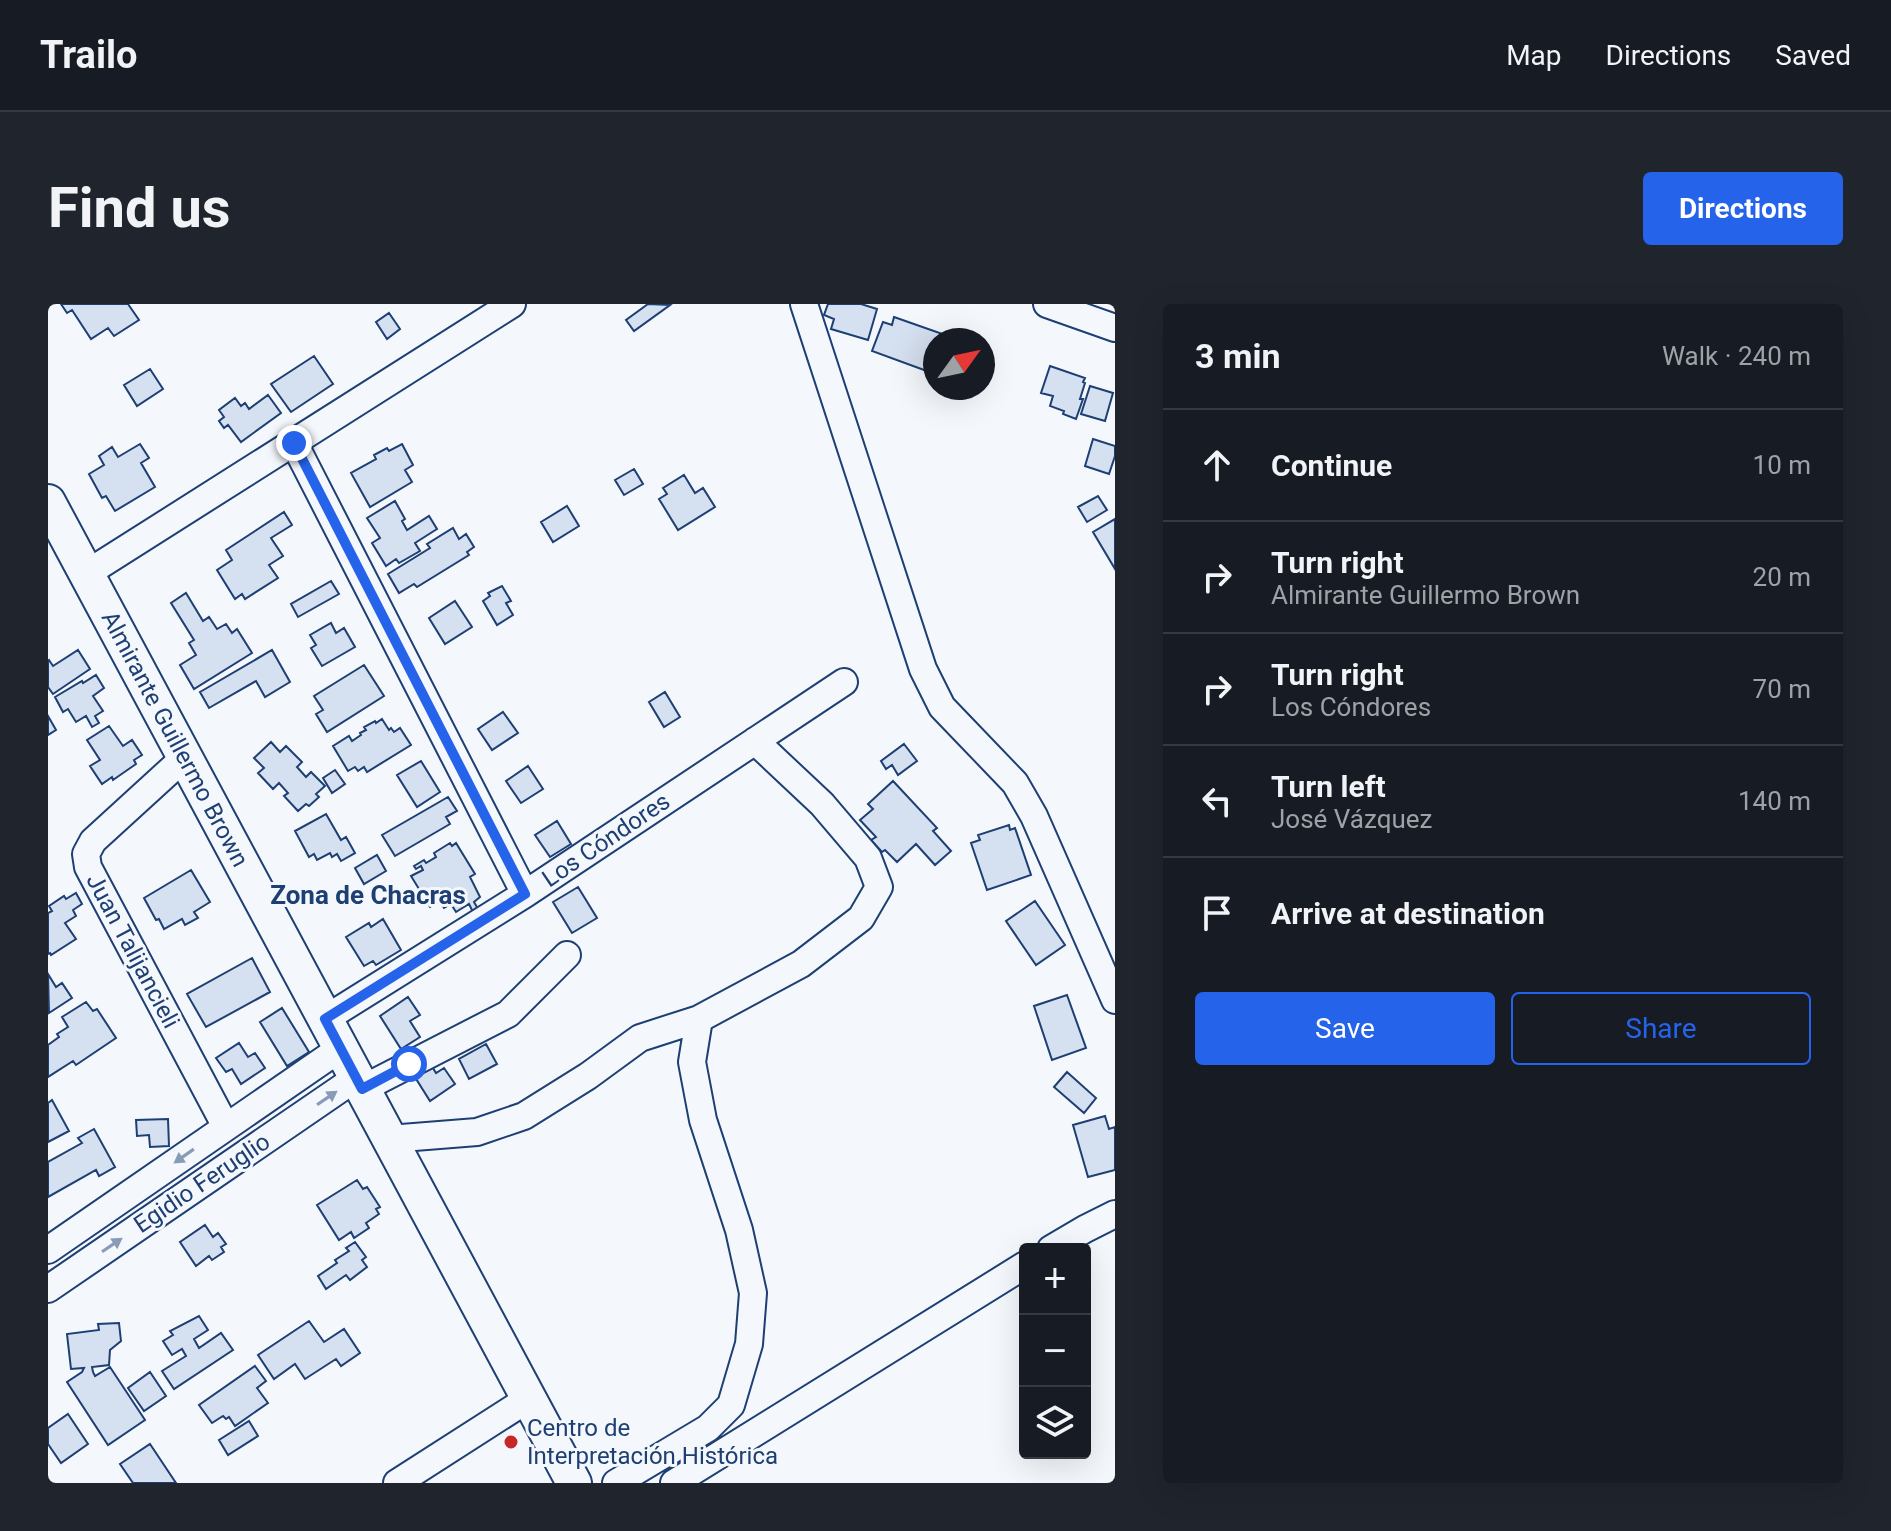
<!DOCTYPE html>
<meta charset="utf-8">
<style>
:root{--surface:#171b24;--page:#20242c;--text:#f1f3f6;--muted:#9ea1a6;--line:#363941;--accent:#2563eb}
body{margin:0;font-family:Roboto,sans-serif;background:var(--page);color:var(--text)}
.controls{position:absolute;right:24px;bottom:24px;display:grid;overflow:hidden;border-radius:8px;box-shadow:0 8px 32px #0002}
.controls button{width:72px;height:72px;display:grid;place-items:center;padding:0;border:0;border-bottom:2px solid var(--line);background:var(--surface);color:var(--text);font:40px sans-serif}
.compass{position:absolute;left:875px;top:24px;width:72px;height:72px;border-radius:50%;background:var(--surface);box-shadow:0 8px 32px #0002;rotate:57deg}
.stop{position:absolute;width:24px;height:24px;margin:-18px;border:6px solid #2563eb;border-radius:50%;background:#fff}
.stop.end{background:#2563eb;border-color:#fff;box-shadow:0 2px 8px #0008}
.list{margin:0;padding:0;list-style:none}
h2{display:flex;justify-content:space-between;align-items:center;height:104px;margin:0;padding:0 32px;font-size:34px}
h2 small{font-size:26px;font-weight:400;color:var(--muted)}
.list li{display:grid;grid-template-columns:52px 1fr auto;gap:24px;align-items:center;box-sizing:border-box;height:112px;padding:0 32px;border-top:2px solid var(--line)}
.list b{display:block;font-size:30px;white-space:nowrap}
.list p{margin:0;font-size:26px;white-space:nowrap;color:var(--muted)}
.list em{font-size:26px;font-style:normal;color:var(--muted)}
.actions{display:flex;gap:16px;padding:24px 32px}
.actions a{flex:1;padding:18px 0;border:2px solid var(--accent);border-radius:8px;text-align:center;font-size:28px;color:var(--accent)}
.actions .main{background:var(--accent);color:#fff}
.icon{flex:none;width:44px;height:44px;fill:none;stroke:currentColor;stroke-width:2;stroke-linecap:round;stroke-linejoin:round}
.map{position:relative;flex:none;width:1067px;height:1179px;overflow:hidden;border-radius:8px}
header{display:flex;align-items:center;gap:48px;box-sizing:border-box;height:112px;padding:0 40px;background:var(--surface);border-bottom:2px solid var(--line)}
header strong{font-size:38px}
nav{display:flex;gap:44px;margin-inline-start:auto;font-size:28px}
.intro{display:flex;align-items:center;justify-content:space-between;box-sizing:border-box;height:192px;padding:0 48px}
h1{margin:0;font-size:56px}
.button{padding:20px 36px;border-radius:8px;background:var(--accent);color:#fff;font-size:28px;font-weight:700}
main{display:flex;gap:48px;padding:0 48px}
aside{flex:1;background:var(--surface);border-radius:8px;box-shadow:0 8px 32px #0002}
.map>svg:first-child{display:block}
</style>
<header>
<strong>Trailo</strong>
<nav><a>Map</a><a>Directions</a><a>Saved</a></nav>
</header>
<div class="intro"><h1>Find us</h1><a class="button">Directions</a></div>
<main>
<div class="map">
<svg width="1067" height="1179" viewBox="0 0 1067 1179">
<rect width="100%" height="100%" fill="#f4f7fb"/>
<!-- building -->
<path fill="#d5e0f0" stroke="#1d3f73" stroke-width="2" d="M13,0H80L91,16L66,32L60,24L43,35L24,6L19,9Z
M600,0L622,1L586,27L578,16Z
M780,0H813L829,5L820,36L783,25L786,15L776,11Z
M341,9L352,25L339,35L328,18Z
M846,13L906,34L905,36H887V70L824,47L835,18L844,21Z
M266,52L285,80L243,108L223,80Z
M1002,62L1037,74L1035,78L1037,79L1032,95H1035L1028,115L1015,110L1016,107L1002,102L1005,92L993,89Z
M102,65L115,85L89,102L76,81Z
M1042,82L1065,89L1057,117L1033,110Z
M220,91L233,109L193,138L180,121L176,124L171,117L176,113L171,106L187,94L193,102L197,99L201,105Z
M1045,135L1067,142V152L1061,170L1037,162Z
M92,140L101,154L93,159L107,183L67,207L58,192L54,194L41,170L56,161L51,152L64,143L70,153Z
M354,140L365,161L357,166L364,178L322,203L303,169L328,155L326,151L339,144L341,147Z
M586,165L595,180L576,191L567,176Z
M636,171L647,189L655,184L667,203L630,226L611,195L619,190L615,184Z
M1050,192L1059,206L1039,218L1030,203Z
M347,197L357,215L354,217L359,226L381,212L389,225L367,239L372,247L351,259L348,255L338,262L324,239L332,234L319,214Z
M519,202L531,222L505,238L493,218Z
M236,208L244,221L223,234L235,252L221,261L230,274L197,295L194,290L187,295L169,266L184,256L178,246Z
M1067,215V265L1045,228Z
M405,224L411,235L418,230L426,243L419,248L421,251L369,283L366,280L351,289L340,270L382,244L379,240Z
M283,277L291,290L250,313L243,300Z
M454,282L463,297L458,299L465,311L449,321L435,297L442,292L440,289Z
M138,289L155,317L161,313L169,325L178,320L184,329L189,325L204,349L146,385L132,361L148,351L141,339L146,336L123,299Z
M407,297L424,323L397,340L381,314Z
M283,319L288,329L296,324L307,343L274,362L263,344L268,341L262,331Z
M30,346L42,365L5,390L0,383V357L1,356L5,362Z
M224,346L242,378L217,393L208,377L161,404L152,388Z
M316,361L336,392L279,428L268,410L275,406L266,392Z
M48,371L56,384L45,392L55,407L47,412L51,419L44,423L38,412L28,418L20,405L15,408L7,393L34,377L35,379Z
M617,388L632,413L616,423L601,398Z
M455,408L470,429L444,446L430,425Z
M0,412L8,426L0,431Z
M334,415L341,426L343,424L346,428L352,424L363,441L319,468L316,463L310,467L307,463L300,467L285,442L301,432L304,437L313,431L312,429L318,426L316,423L327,417L328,419Z
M61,422L75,442L84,436L94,451L86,456L88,460L65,476L64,473L54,480L42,462L52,456L39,436Z
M223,438L232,448L238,442L254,458L249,463L258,473L263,468L277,482L268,490L271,493L261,502L258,500L250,507L236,492L240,489L231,479L225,485L210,469L216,464L206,454Z
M856,440L869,457L850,471L844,461L838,465L833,457Z
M373,457L392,488L369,503L349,471Z
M480,462L495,485L473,499L458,477Z
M287,466L297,480L284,489L275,474Z
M845,477L889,524L885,527L903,547L887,561L868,540L849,558L837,546L834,548L823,536L828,533L812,516L825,505L820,500Z
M400,493L409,507L398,513L402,520L347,552L334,531Z
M278,510L293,536L298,533L307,549L293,557L289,550L284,553L282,549L269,556L266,550L261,553L247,527Z
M509,517L523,540L502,553L487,531Z
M961,521L962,526L967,524L983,571L939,586L923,539L932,536L930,531Z
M402,539L404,542L408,539L427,570L422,573L432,593L426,598L430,605L425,608L421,600L408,608L403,600L396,604L392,597L382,603L363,572L375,566L373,562L368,565L366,562L376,556L378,559L388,553L386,549Z
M329,551L338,567L316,580L307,564Z
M143,566L162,598L146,608L150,614L137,621L134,615L116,625L111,615L108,616L96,594Z
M530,583L549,614L524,629L505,598Z
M28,589L34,600L25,606L28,612L17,619L28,635L3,651L2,649L0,650V609L4,607L1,602L16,592L18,595Z
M987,597L1017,641L988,661L958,617Z
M335,615L353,646L328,661L325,657L316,662L298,633L321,619L323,623Z
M204,654L222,688L158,723L139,690Z
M0,670L8,683L14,679L24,694L1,709Z
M1019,691L1038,744L1004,756L986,702Z
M360,693L372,711L362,717L372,733L353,745L332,712Z
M38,698L45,707L49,705L68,734L28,761L25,757L0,773V741L11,733L9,730L20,723L14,713Z
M234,704L261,748L239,762L212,718Z
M191,739L200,753L207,749L217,764L193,780L184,765L178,768L168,754Z
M438,740L449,760L421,775L411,755Z
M382,759L388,769L396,764L407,780L382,797L365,770Z
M1019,768L1048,794L1036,809L1006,783Z
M4,796L21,827L0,838V799Z
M1057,812L1061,825L1067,823V866L1040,873L1025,821Z
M120,815L121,842L102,843L101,831L89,832L88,816Z
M46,825L67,863L51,872L48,866L0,893V858L34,839L30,834Z
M309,876L315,885L319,883L332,903L328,905L331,910L318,919L321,924L306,934L303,928L291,936L269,901Z
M157,921L165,933L170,929L178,940L173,943L176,948L164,956L161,952L148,962L132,938Z
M307,938L318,953L314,956L319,963L302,976L298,971L278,985L270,972L289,959L287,956L301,947L298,944Z
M151,1012L160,1026L146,1035L151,1044L173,1029L185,1046L126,1085L114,1067L138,1052L134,1045L124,1051L115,1037L125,1031L122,1027Z
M261,1017L276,1038L296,1025L312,1049L293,1062L288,1055L257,1075L247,1060L226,1075L210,1051Z
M71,1019L73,1037L62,1046L61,1061L44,1063L45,1068L47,1072L62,1063L97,1116L60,1141L19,1078L34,1068L36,1064L23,1065L19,1030L51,1026L50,1020Z
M207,1062L218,1077L209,1084L220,1099L187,1122L181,1113L178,1115L175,1112L164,1119L151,1101Z
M102,1068L118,1092L96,1107L80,1084Z
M20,1110L40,1140L13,1159L0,1140V1124Z
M201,1117L210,1132L180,1151L171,1136Z
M102,1140L128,1179H85L72,1160Z"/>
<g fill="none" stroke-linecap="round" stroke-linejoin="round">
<!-- minor casing -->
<g stroke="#1d3f73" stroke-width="30">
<path id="minor" d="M756,0L875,365L894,403L967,479L986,512L1067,696
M999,0L1067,24
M246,139L477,590
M38,270L464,0
M137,453L45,537L38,550L40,563L178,823
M277,715L477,590L796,378
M314,785L460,710L519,651
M341,835L429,828L476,812L540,772L592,734L651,715
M1003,945L1037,925L1067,910
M0,946L293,744
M0,985L308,774
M349,1179L480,1095
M568,1179L660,1124L683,1101L701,1040L705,989L691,926L655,816L644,758L651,715L753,660L813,614L831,583L820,554L774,500L707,437
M626,1179L977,961"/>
</g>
<!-- major casing -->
<g stroke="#1d3f73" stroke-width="38">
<path id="major" d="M0,198L526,1179"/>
</g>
<!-- minor -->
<use href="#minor" stroke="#f4f7fb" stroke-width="26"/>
<!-- major -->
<use href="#major" stroke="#f4f7fb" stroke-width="34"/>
</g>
<!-- one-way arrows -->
<defs><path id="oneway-solid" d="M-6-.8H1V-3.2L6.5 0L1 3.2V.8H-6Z" transform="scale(2)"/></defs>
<g fill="#889bb7">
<use href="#oneway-solid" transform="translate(279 794) rotate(-34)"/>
<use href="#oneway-solid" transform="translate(136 852) rotate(145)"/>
<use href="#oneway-solid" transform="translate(64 941) rotate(-34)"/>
</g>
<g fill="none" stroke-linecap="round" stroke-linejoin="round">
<!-- route -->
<path stroke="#2563eb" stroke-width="10" d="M246,139L477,590L277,715L314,785L361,760"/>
</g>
<!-- markers -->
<circle fill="#c62828" stroke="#f4f7fb" stroke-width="3" cx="463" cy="1138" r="8"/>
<g text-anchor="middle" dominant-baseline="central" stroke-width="6" stroke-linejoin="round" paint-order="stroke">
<!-- street labels -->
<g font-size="24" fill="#1d3f73" stroke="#f4f7fb">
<text transform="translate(127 435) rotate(62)">Almirante Guillermo Brown</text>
<text transform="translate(558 536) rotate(-34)">Los Cóndores</text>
<text transform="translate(85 647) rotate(62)">Juan Talijancieli</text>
<text transform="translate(154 879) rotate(-34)">Egidio Feruglio</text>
</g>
<!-- poi labels -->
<g font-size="24" fill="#1d3f73" stroke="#f4f7fb" text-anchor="start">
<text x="479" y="1124">Centro de<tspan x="479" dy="28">Interpretación Histórica</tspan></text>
</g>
<!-- neighbourhood labels -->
<g font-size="26" font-weight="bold" fill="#1d3f73" stroke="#f4f7fb">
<text x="320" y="591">Zona de Chacras</text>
</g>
</g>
</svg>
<div class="controls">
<button>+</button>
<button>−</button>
<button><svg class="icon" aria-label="layers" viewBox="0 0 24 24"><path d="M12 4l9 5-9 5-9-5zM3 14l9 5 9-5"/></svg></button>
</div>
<svg class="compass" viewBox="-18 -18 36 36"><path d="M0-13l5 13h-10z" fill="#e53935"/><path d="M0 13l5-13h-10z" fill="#9ea1a6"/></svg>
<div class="stop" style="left:361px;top:760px"></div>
<div class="stop end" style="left:246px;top:139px"></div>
</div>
<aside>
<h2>3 min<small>Walk · 240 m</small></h2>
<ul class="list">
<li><svg class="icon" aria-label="ahead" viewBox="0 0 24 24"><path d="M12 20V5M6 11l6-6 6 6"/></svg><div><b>Continue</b></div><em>10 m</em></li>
<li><svg class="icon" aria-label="right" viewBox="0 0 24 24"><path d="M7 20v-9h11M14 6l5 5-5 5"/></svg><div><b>Turn right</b><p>Almirante Guillermo Brown</p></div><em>20 m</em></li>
<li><svg class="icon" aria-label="right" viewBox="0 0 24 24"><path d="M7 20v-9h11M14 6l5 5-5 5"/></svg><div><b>Turn right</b><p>Los Cóndores</p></div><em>70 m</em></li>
<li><svg class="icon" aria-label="left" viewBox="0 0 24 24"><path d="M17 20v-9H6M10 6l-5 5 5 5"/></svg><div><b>Turn left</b><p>José Vázquez</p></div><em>140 m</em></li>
<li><svg class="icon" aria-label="arrive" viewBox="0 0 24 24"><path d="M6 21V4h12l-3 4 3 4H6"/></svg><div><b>Arrive at destination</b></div></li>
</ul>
<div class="actions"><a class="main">Save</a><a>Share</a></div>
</aside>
</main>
